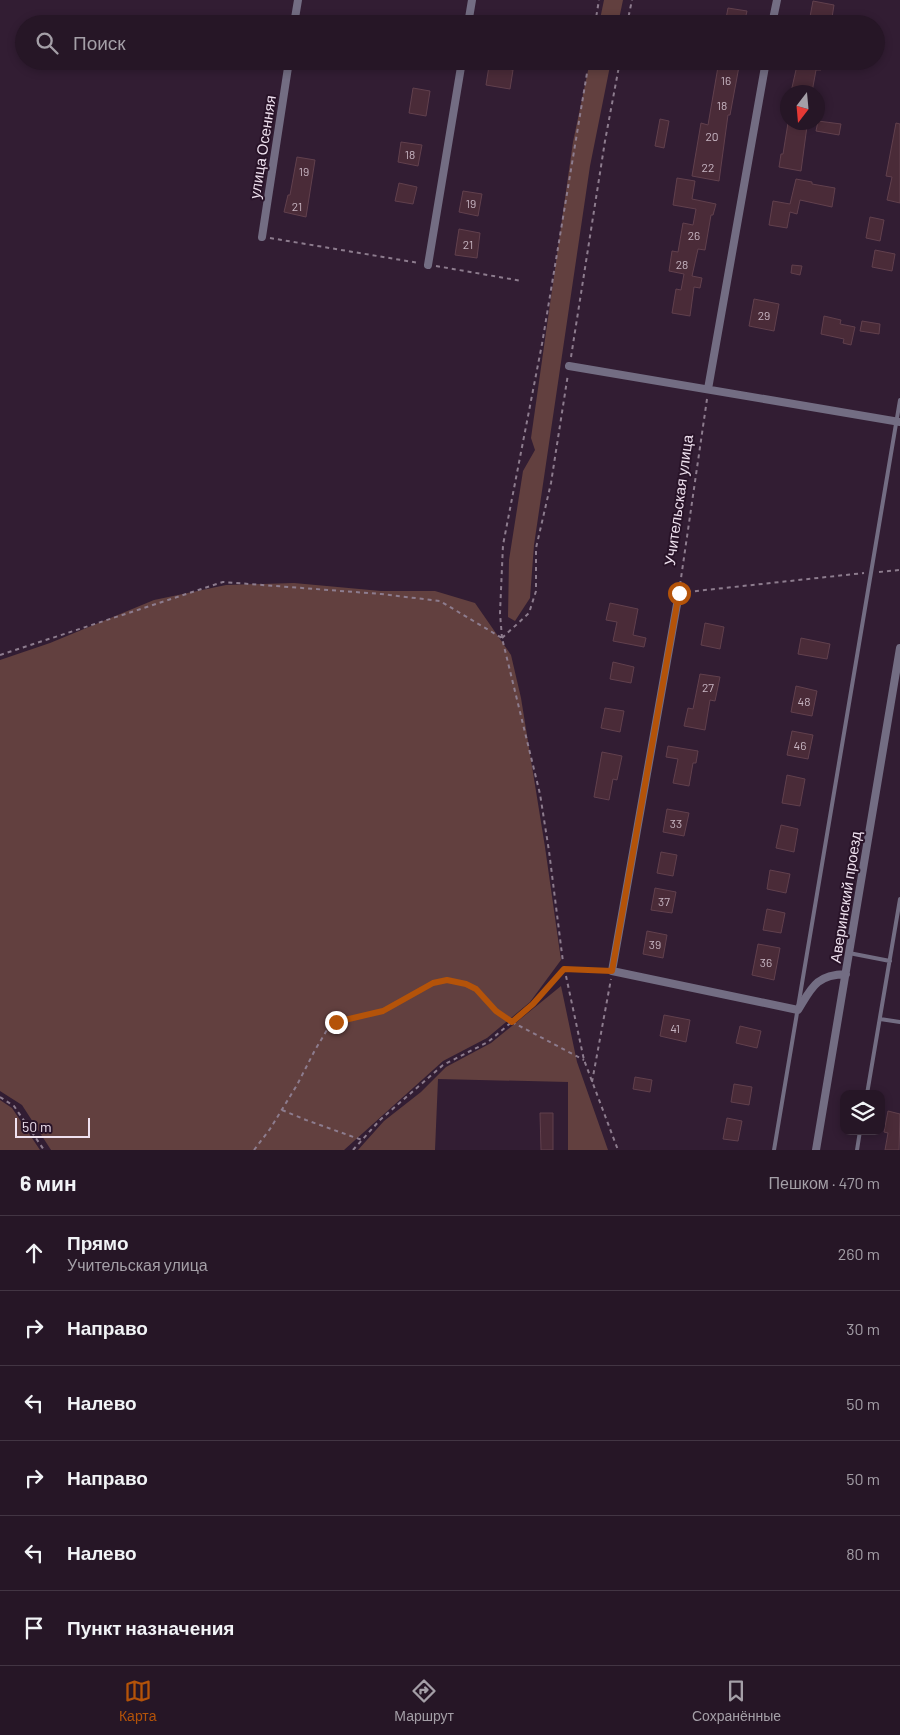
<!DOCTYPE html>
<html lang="ru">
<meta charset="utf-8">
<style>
:root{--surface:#261626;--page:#322332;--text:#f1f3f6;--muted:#a49fa7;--line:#423543;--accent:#b45309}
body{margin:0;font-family:Barlow,sans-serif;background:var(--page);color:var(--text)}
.controls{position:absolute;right:15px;bottom:15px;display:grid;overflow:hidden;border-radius:10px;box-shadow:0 2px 8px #0003}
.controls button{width:45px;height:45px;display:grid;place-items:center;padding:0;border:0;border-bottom:1px solid var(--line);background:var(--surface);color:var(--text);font:25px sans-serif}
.compass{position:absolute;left:780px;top:85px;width:45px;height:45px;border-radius:50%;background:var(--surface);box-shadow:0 2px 8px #0003;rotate:196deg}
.scale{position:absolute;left:15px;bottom:12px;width:75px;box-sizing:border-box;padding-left:5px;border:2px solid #efe1ef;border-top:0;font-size:14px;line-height:18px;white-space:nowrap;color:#efe1ef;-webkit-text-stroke:4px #281328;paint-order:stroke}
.stop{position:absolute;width:15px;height:15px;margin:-11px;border:4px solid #b45309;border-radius:50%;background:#fff}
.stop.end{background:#b45309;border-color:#fff;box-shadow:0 1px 5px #0008}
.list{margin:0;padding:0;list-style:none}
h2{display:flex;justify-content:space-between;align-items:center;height:65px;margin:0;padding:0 20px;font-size:21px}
h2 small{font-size:16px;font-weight:400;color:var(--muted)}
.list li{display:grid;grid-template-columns:32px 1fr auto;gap:15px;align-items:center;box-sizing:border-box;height:75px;padding:0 20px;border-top:1px solid var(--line)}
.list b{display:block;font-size:19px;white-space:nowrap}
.list p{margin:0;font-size:16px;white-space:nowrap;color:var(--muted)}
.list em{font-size:16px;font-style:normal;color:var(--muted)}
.icon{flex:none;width:28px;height:28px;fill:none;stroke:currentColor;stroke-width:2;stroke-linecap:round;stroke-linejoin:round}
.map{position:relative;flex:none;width:900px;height:1150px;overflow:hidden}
.search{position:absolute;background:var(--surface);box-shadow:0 2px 8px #0003;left:15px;right:15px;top:15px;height:55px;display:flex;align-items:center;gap:12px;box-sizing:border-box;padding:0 18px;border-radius:28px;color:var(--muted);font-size:19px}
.sheet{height:515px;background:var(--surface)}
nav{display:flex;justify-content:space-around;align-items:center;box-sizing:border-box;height:70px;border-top:1px solid var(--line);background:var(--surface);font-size:14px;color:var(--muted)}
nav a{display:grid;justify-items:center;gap:2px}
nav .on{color:var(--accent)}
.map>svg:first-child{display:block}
</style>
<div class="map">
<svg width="900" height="1150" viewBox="0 0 900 1150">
<rect width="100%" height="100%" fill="#321d33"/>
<!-- green -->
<path fill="#62403f" d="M604,0H623L618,24H599Z
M590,61H611L590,166L534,545L530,598L515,621L508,617L509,560L523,471L535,450L531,438L573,142Z
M294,583L381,591H435L475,603L511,655L521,698L545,847L561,960L530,1002L487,1038L443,1061L344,1150H51L22,1105L0,1091V660L50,643L154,600L226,585Z
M561,986L577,1062L608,1150H568V1082L438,1079L435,1150H358L384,1121L421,1092L446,1067L491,1043Z
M0,1100L12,1108L40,1150H0Z"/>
<!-- building -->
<path fill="#4a2b38" stroke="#61404d" d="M813,1L834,5L831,24L809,22Z
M728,8L747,11L744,24H725Z
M412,61H435L434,69L412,65Z
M719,61H740L730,115H728L719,181L692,176L701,123L708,125Z
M798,61H823L821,70H816L812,92H791Z
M489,66L513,70L510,89L486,85Z
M413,88L430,91L426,116L409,113Z
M660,119L669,121L664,148L655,146Z
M818,121L841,124L839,135L816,131Z
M788,123L807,126L801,171L779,167L781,154H783Z
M896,123L900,124V203L887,200L892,177L886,176Z
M401,142L422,145L418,166L398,162Z
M297,157L315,160L306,217L284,212L288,195H290Z
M677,178L695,181L692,199L716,204L713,215H711L705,250L698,249L692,276L702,278L700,288L694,287L690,316L672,313L676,289L681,290L684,274L669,271L672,251L678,252L683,223L693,225L696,209L673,205Z
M796,179L812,182V184L835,188L832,207L800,200L797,214L790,212L787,228L769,225L773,201L790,204Z
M399,183L417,187L413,204L395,201Z
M463,191L482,194L478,216L459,212Z
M870,217L884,220L880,241L866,238Z
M459,229L480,233L477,258L455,255Z
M875,250L895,254L892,271L872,267Z
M792,265L802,266L800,275L791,273Z
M754,299L779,304L774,331L749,326Z
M824,316L841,320L840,324L855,327L851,345L843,343L844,339L821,334Z
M862,321L880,324L879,334L860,331Z
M610,603L638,609L633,635L646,638L644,647L613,641L617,622L606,620Z
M705,623L724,627L720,649L701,645Z
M801,638L830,644L827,659L798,654Z
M613,662L634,667L631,683L610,679Z
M700,674L720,677L715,701L710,700L705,730L684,726L688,708L693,709Z
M796,686L817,691L812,716L791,712Z
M605,708L624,711L620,732L601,728Z
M792,731L813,735L808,759L787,755Z
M668,746L698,751L696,763H693L689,786L673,783L678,759L666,757Z
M602,752L622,756L617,780L613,779L609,800L594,797Z
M787,775L805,779L800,806L782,803Z
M667,809L689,813L684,836L663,832Z
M781,825L798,829L794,852L776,848Z
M661,852L677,855L673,876L657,873Z
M770,870L790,874L786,893L767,889Z
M655,888L676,892L672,913L651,910Z
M767,909L785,913L781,933L763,930Z
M647,931L667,935L663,958L643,954Z
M758,944L780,948L774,980L752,975Z
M664,1015L690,1020L686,1042L660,1036Z
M740,1026L761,1031L757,1048L736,1043Z
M635,1077L652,1080L650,1092L633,1089Z
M734,1084L752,1087L749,1105L731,1102Z
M888,1111L900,1114L899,1150H885L888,1133L884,1132Z
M540,1113H553V1150H541Z
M727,1118L742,1121L738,1141L723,1139Z"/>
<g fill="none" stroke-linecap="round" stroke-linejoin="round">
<!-- path -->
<path stroke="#8d7c8e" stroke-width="2" stroke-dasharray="4 4" stroke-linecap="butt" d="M595,24L599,0
M627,24L632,0
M270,238L419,263
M436,266L522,281
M571,357L605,141L620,61
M879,572L900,570
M680,585L707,399
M687,592L864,573
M502,638L529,613L536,591V548L551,483L568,374
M502,638L500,613L503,545L542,344L589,61
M0,655L223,582L381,594L440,601L502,638L540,794L549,851L563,962
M566,976L584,1060L618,1150
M592,1082L611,979
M0,1097L14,1106L44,1150
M282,1110L306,1120L362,1140
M254,1150L270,1129L297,1085L315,1050L327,1030L336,1022L383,1011L433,983L447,980L466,985L476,989L496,1011L512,1022L584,1060
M353,1150L380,1120L443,1065L488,1042L533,1004L559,975"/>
<!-- lane -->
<path stroke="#736d83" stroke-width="4" d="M849,953L890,961
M564,969L612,971
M880,1019L900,1022
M867,1094L900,899
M774,1150L900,400
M857,1150L860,1131"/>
<!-- street -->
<path stroke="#736d83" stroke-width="8" d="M294,24L298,0
M468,24L472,0
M772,24L777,0
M262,237L289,61
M428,265L462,61
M569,366L900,422
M708,389L766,61
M679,593L612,971L798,1010C812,987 816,975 846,974
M816,1150L900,648"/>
</g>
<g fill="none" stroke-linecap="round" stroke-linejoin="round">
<!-- route -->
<path stroke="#b45309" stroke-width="6" d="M336,1022L383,1011L433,983L447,980L466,984L476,989L496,1011L512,1022L533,1004L564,969L612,971L679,593"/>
</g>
<g text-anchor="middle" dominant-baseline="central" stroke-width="4" stroke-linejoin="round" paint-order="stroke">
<!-- number labels -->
<g font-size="12" fill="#c6b4c1">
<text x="726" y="80">16</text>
<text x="722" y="105">18</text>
<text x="712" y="136">20</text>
<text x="410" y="154">18</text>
<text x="708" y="167">22</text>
<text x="304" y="171">19</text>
<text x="471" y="203">19</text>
<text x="297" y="206">21</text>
<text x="694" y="235">26</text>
<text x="468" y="244">21</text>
<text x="682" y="264">28</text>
<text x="764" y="315">29</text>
<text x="708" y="687">27</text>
<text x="804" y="701">48</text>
<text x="800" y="745">46</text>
<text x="676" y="823">33</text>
<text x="664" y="901">37</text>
<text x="655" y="944">39</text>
<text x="766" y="962">36</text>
<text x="675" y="1028">41</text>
</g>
<!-- street labels -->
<g font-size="15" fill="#efe1ef" stroke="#281328">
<text transform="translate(262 147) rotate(-81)">улица Осенняя</text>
<text transform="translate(678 500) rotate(-82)">Учительская улица</text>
<text transform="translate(845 897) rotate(-81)">Аверинский проезд</text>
</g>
</g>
</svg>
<div class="controls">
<button><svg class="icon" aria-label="layers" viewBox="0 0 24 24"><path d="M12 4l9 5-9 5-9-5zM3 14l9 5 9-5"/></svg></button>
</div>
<svg class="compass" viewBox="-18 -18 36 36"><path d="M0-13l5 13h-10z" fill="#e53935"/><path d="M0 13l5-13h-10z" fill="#a49fa7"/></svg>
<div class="scale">50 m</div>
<div class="stop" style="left:679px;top:593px"></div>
<div class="stop end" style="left:336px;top:1022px"></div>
<div class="search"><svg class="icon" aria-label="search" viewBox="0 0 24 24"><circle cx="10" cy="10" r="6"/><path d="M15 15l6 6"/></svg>Поиск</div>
</div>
<section class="sheet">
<h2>6 мин<small>Пешком · 470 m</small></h2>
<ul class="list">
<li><svg class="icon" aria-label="ahead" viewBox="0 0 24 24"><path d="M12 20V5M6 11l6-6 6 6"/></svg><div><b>Прямо</b><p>Учительская улица</p></div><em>260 m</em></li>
<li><svg class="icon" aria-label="right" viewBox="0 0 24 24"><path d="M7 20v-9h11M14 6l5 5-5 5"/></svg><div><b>Направо</b></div><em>30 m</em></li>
<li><svg class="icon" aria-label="left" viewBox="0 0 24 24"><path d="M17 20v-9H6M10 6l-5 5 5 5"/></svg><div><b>Налево</b></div><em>50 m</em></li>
<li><svg class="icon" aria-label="right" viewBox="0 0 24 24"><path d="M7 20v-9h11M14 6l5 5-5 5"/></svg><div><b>Направо</b></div><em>50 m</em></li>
<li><svg class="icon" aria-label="left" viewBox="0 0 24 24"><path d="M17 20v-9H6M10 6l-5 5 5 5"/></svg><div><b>Налево</b></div><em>80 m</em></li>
<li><svg class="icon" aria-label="arrive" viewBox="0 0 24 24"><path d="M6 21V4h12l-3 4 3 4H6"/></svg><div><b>Пункт назначения</b></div></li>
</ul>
</section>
<nav>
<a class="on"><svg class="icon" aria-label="map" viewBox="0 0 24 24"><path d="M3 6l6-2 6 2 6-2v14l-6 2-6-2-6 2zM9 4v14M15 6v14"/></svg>Карта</a>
<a><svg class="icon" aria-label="directions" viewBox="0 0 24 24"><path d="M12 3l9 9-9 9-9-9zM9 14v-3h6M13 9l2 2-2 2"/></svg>Маршрут</a>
<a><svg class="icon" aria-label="saved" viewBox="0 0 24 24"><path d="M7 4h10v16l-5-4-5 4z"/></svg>Сохранённые</a>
</nav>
